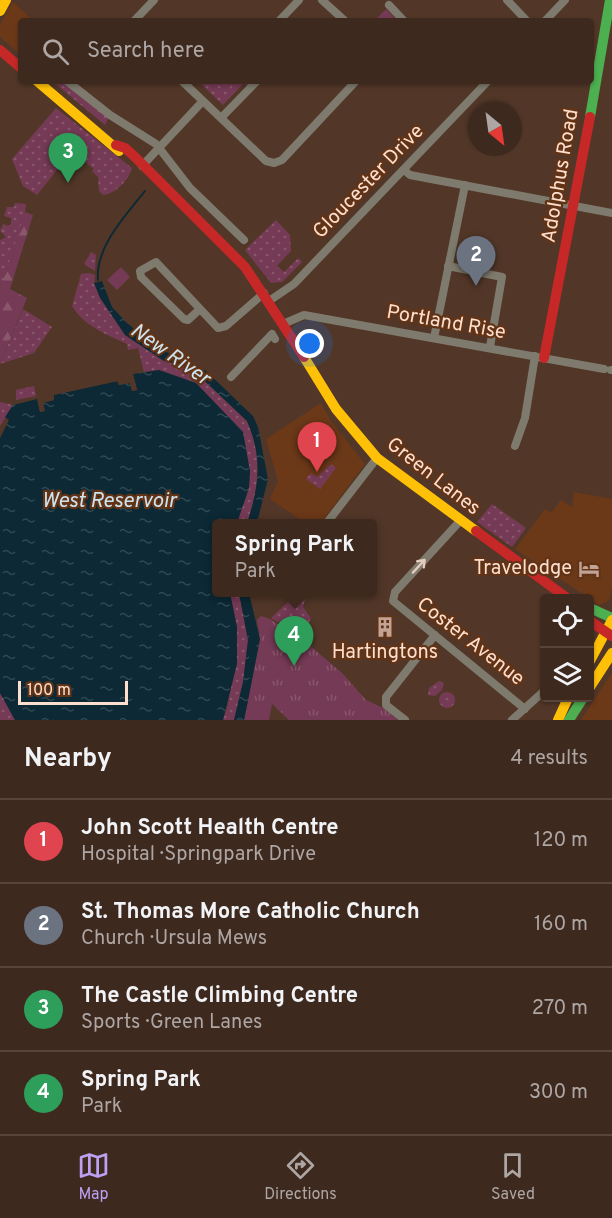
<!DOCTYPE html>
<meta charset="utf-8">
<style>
:root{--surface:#3e291e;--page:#453127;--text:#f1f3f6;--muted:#ada6a4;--line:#57453c;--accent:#bca0f2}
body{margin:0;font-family:Overpass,sans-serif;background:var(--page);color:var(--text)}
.controls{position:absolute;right:18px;bottom:18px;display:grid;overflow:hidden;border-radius:6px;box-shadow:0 2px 4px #0004}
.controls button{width:54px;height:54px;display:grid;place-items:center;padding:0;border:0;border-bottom:2px solid var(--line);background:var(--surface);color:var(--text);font:30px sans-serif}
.compass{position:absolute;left:468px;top:102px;width:54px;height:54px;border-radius:50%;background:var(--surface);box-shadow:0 2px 4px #0004;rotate:151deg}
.scale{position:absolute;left:18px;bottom:15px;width:110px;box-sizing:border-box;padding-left:6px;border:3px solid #fddfcf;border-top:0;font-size:16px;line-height:21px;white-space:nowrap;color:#fddfcf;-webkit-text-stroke:4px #633316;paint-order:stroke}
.you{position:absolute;left:310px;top:344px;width:21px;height:21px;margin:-15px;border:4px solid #fff;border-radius:50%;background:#1a73e8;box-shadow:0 0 0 9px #1a73e833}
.badge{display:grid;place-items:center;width:39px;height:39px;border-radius:50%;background:var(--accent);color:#fff;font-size:20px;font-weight:700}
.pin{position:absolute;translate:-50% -50px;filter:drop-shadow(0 2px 3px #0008)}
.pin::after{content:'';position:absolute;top:32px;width:21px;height:18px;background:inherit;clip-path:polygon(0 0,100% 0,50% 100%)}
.popup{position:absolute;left:212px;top:519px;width:165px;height:78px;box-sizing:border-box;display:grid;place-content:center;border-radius:6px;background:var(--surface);filter:drop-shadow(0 2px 4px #0005);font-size:20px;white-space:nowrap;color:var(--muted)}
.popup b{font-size:22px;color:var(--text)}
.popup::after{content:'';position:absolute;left:50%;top:100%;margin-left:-12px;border:12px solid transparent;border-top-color:var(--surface)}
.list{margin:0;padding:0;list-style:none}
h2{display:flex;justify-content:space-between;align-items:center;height:78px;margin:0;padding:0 24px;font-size:26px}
h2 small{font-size:20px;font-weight:400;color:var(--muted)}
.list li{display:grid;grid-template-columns:39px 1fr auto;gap:18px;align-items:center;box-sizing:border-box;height:84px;padding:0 24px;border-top:2px solid var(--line)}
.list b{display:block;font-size:22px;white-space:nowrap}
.list p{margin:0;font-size:20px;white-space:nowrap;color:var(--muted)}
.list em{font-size:20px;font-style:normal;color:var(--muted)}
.icon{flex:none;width:33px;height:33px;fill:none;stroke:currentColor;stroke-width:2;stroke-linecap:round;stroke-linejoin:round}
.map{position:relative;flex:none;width:612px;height:720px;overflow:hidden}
.search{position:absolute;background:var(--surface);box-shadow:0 2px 4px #0004;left:18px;right:18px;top:18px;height:66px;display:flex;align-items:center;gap:15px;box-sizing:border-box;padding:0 21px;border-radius:6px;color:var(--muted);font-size:22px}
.sheet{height:414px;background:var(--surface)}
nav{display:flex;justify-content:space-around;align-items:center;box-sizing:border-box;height:84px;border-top:2px solid var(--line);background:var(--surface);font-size:16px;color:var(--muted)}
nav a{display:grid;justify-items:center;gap:3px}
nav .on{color:var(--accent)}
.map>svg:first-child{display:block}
</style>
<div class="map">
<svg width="612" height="720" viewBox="0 0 612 720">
<defs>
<pattern id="grass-dots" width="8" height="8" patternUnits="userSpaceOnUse" patternTransform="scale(1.5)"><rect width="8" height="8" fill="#753a55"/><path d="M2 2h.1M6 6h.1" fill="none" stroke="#8a566c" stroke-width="1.8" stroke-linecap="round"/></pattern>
<pattern id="forest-firs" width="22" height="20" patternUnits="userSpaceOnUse" patternTransform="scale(1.5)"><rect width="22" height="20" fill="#753a55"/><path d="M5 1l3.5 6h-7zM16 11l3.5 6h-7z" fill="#8a566c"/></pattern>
<pattern id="park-tufts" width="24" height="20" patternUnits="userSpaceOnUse" patternTransform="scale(1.5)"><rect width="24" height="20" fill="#753a55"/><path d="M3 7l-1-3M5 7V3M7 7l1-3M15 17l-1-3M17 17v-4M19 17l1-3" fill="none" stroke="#8a566c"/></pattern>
<pattern id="water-ripples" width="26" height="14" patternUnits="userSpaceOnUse" patternTransform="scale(1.5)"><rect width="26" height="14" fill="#0c2935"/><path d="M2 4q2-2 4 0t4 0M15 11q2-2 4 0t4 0" fill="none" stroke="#304851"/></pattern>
</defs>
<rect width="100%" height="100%" fill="#523728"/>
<!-- built -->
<path fill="#6b3818" d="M13,2L34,21H21V55L0,37V24Z
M321,403L331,421L365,464L321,523H305L270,499L278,481L266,439Z
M574,492L612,499V587L609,601L599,605L515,549L545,509L551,513L561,500L572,507Z
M612,673V720H581L603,686Z"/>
<!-- grass -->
<path fill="url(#grass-dots)" d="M52,81H61L109,117L105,125Z
M198,81H252L247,86L244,83L223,105Z
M56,108L132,168C129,180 115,194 103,195L99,191L98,177L92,171L94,169L72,151L69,154V148L63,149L65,154L57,164L60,166L37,195L23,186L12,159Z
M15,203L26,204L23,226L0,290V240L6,237L0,231L3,224L9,226L11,224V218L4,216L7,207H14Z
M276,220L290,235L291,251L277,266L284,272L298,258L302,262L282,282L271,283L245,250Z
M91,252L96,255L95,271L84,264Z
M89,273L95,275L94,283L125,335L164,361L192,369L247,421C263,458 259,486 247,523H237L249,488L250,471L242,432L196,383L159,370L144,372L138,348L128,350L127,344C107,335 83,325 72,306L81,274Z
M23,309L52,327L34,353L0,364Z
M34,386L36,396L16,400V390Z
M0,402L13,405L0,426Z
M331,464L336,468L320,489L306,479L311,473L317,477Z
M492,504L526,528L512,547L477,522Z
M294,592L307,593L303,607L311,618L303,637L271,618L288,602V595Z
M230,593H239L248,640L243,682L234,720H223L228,704L237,627Z
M439,681L444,683L442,690L435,696L428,695L429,688Z
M439 700a8 8 0 1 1 16 0a8 8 0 1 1-16 0Z
M0,693L15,720H0Z"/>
<!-- forest -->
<path fill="url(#forest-firs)" d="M25,212L33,215L10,289L27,298L0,364V290Z"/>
<!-- park -->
<path fill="url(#park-tufts)" d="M386,9L397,21H374Z
M261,616L270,619L308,644L342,673L366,700L383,708L398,720H289L272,704L269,720H244L260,639L257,620Z"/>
<!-- pitch -->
<path fill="#753a55" d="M121,267L130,277L117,290L107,280Z"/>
<!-- water -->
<path fill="url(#water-ripples)" d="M102,281L112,307L127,323L158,348L205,370L253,416L258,427L268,479L257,523H247C259,487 263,458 247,421L192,369L164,361L125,335L100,298L94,283Z
M159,370L196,383L243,432L250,471L249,488L237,523L216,524V592L230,593L237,627V664L223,720H15L0,693V438L9,420L5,417L13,405L37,399L40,412L44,411L43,402L54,400L53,395L118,381L119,385L130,383L132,391L137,390L133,374Z
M239,593H249L260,639L245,716L244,720H234L243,682L248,640Z"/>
<!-- pier -->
<path fill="#523728" d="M131,374H133L137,390L132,391L130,383L119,385L117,381L54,395V400L43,403L45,411L40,412L37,396L41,400L51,398L52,392L117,378L121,382L132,381Z"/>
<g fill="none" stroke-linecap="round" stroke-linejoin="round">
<!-- stream -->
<path stroke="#0c2935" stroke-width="2" d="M98,280C95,247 126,215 145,191"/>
<!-- street -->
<path stroke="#7e7b6e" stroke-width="8" d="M322,0L345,21
M507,0L526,20
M389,5L404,21
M134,21L154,0
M279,21L299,0
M545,21L565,0
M67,81L110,115L156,144L190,188L244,240
M182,81L266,161L274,163L282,160L356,81
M221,118L257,81
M142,166L202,102
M404,170L410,175L612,213
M448,266L502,277L490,347
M269,301L294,284L488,81
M200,309L188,320L184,319L141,277L140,271L156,262L218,328L226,326L264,293
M283,324L304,315L604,369
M434,338L465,185
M611,370H612
M231,377L272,334L275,339
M515,446L525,418L535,356
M460,521L395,592L393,601L525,709
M326,524L377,458
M405,720L386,705V697L435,635
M512,720L544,691"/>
<!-- fast -->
<path stroke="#4caf50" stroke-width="10" d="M590,117L610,0
M590,608L612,618
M569,720L583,698"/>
<!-- slow -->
<path stroke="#ffc107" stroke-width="10" d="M0,11L6,0
M37,81L119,151
M304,357L336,409L377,458L476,531
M590,661L612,620
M590,687L612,653
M558,720L568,698"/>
<!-- jam -->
<path stroke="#c62828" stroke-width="10" d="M0,50L21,68
M116,145L125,148L134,156L245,267L304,357
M544,358L590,117
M476,531L567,598
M590,621L612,636"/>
</g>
<!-- one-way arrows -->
<defs><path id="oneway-shaft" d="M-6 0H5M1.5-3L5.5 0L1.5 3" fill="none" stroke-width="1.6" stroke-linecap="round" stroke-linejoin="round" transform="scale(1.5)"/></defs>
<use stroke="#e4cbbc" href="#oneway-shaft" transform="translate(419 566) rotate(-47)"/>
<!-- icons -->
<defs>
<g id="hotel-bare" transform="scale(1.62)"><path d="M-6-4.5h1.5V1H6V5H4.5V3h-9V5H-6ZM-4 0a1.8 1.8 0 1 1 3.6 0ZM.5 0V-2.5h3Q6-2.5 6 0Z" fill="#c1a495" stroke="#633316" stroke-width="2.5" paint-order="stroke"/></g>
<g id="building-bare" transform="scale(1.62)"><path d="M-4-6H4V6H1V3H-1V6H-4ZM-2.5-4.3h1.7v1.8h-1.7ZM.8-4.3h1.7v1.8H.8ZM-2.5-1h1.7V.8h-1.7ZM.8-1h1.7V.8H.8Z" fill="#c1a495" stroke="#633316" stroke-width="2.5" paint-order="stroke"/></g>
</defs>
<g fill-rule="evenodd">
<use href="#hotel-bare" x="589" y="569"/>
<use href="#building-bare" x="385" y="627"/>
</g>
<g text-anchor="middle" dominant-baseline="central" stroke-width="4.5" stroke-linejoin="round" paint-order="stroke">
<!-- street labels -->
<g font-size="20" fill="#fddfcf" stroke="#633316">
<text transform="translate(561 176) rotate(-80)">Adolphus Road</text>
<text transform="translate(369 182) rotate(-46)">Gloucester Drive</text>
<text transform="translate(446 323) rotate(10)">Portland Rise</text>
<text transform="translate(433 477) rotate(38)">Green Lanes</text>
<text transform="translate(470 642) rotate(38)">Coster Avenue</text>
</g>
<!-- poi labels -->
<g font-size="20" fill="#fddfcf" stroke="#633316" text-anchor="end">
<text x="572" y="569">Travelodge</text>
<text x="385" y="653" text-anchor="middle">Hartingtons</text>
</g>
<!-- water labels -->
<g font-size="21" font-style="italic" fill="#cde4f0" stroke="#633316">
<text transform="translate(170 355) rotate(35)">New River</text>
<text x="109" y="501">West Reservoir</text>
</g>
</g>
</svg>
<div class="controls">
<button><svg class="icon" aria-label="locate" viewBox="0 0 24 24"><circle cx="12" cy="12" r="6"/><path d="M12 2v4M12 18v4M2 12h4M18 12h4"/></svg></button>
<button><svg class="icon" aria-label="layers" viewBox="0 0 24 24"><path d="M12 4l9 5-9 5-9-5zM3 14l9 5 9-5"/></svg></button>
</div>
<svg class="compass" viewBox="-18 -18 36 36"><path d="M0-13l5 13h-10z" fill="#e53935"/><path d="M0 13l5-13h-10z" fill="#ada6a4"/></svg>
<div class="scale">100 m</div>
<div class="you"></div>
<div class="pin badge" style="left:317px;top:472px;background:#e0444e">1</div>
<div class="pin badge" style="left:476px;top:286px;background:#6b7280">2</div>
<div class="pin badge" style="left:68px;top:183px;background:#2e9e5b">3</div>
<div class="pin badge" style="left:294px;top:666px;background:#2e9e5b">4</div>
<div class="popup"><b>Spring Park</b>Park</div>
<div class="search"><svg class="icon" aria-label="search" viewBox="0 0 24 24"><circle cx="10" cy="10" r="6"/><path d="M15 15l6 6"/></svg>Search here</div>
</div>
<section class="sheet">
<h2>Nearby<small>4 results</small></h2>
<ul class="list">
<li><span class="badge" style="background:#e0444e">1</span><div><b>John Scott Health Centre</b><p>Hospital · Springpark Drive</p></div><em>120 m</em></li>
<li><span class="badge" style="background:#6b7280">2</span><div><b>St. Thomas More Catholic Church</b><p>Church · Ursula Mews</p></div><em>160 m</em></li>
<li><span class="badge" style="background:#2e9e5b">3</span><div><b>The Castle Climbing Centre</b><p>Sports · Green Lanes</p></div><em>270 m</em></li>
<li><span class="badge" style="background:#2e9e5b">4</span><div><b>Spring Park</b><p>Park</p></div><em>300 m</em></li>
</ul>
</section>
<nav>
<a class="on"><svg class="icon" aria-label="map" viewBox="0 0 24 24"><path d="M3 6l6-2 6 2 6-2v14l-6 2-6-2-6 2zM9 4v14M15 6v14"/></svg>Map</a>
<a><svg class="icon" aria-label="directions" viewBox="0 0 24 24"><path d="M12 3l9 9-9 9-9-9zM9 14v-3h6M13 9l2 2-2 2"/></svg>Directions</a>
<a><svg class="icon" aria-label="saved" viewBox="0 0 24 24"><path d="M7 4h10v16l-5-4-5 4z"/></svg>Saved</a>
</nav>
